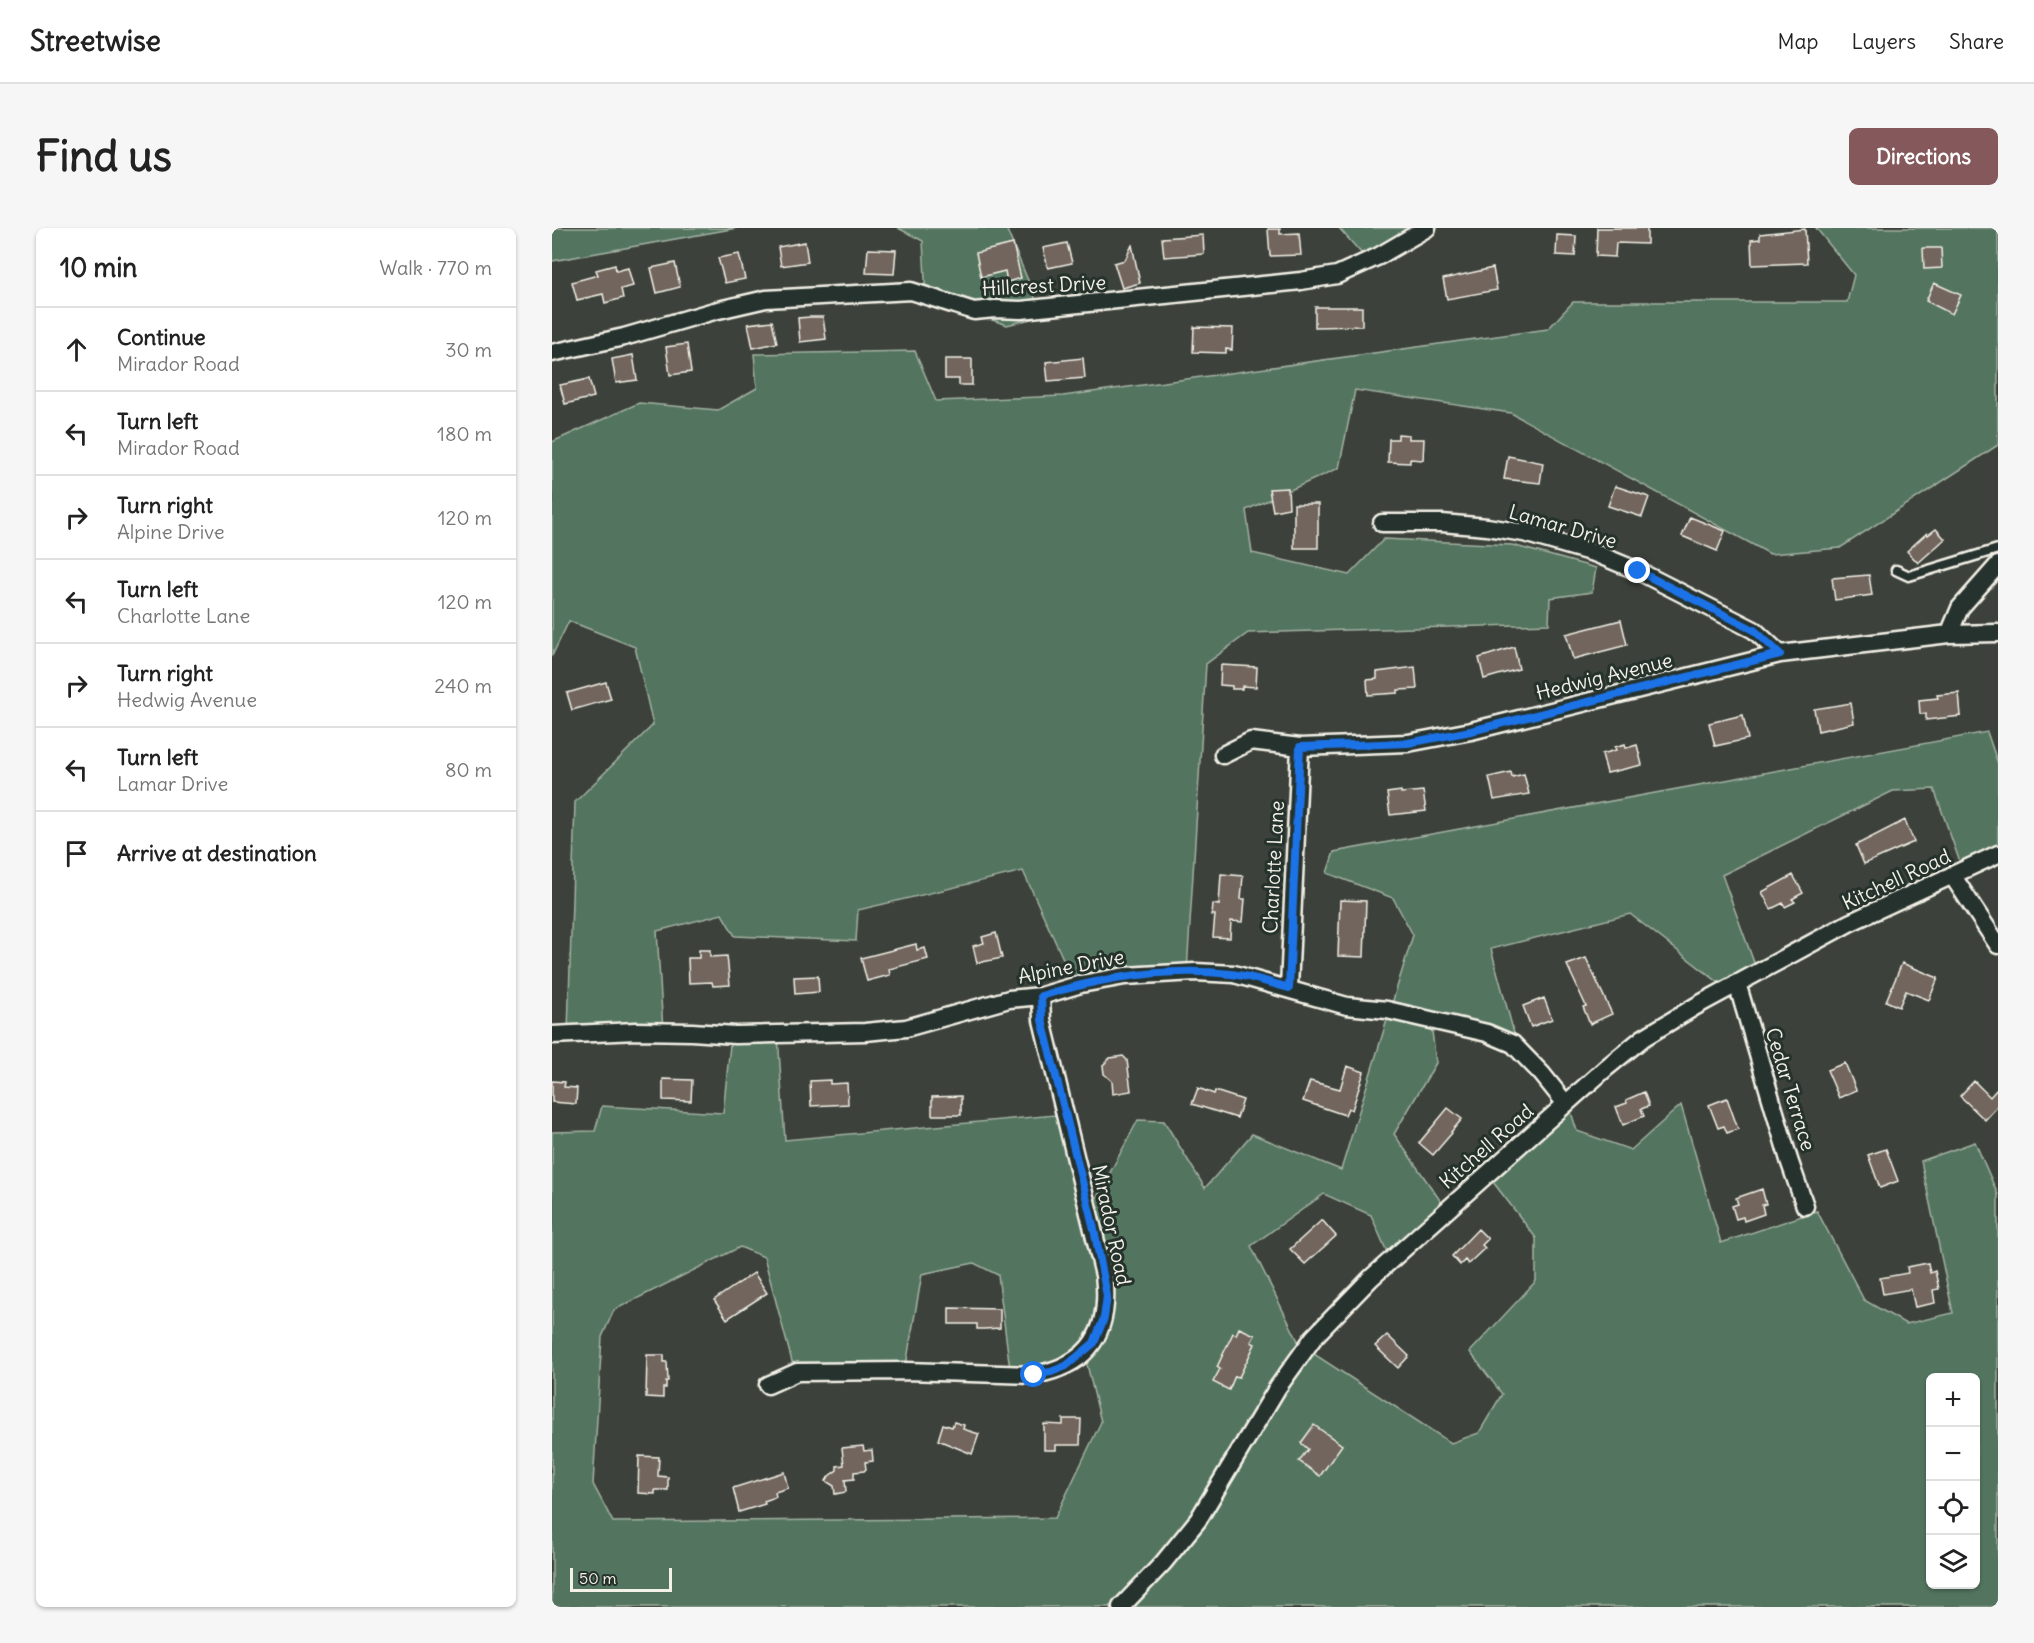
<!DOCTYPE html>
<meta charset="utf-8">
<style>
:root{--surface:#fff;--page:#f6f6f6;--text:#222;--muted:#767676;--line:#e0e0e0;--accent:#85585c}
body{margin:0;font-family:Delius,sans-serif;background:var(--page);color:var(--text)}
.controls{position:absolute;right:18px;bottom:18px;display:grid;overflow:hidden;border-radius:9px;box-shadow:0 2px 4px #0004}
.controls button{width:54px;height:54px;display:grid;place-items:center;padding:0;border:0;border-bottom:2px solid var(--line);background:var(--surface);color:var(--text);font:30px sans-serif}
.scale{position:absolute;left:18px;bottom:15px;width:102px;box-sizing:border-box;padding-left:6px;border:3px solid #f4f1e8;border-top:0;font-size:16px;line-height:21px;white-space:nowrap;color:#f4f1e8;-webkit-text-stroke:4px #26332d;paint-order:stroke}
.stop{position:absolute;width:18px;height:18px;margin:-14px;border:4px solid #1a73e8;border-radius:50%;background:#fff}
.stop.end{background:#1a73e8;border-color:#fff;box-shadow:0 2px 6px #0008}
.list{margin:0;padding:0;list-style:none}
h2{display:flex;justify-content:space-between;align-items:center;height:78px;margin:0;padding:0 24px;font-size:26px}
h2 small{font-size:20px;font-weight:400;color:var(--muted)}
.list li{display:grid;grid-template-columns:39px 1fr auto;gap:18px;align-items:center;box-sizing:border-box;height:84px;padding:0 24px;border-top:2px solid var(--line)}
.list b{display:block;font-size:22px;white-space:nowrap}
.list p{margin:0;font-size:20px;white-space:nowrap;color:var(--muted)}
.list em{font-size:20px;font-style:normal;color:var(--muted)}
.icon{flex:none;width:33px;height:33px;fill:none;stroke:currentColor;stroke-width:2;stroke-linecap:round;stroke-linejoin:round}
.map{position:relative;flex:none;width:1446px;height:1379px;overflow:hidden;border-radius:9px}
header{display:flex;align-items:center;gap:36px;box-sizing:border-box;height:84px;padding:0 30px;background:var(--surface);border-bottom:2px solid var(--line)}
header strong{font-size:28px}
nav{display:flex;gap:33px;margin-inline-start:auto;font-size:21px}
.intro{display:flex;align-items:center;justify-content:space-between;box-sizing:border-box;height:144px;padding:0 36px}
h1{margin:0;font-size:42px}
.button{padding:15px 27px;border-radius:9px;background:var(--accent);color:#fff;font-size:21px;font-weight:700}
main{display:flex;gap:36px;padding:0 36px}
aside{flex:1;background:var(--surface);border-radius:9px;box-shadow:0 2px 4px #0004}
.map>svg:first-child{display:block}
</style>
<header>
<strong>Streetwise</strong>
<nav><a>Map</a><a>Layers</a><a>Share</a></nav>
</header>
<div class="intro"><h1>Find us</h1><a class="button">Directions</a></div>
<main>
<aside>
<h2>10 min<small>Walk · 770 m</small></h2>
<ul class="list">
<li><svg class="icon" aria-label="ahead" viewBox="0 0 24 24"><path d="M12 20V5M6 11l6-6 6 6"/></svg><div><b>Continue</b><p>Mirador Road</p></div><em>30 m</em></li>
<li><svg class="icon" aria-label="left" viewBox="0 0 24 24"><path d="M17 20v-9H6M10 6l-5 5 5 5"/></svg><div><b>Turn left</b><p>Mirador Road</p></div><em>180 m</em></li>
<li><svg class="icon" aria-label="right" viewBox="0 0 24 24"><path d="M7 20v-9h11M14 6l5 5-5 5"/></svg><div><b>Turn right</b><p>Alpine Drive</p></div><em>120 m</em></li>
<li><svg class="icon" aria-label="left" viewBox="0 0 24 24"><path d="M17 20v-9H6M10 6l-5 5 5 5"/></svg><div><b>Turn left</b><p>Charlotte Lane</p></div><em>120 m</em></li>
<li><svg class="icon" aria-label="right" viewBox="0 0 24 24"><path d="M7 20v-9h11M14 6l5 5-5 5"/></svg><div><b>Turn right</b><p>Hedwig Avenue</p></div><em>240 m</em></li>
<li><svg class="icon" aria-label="left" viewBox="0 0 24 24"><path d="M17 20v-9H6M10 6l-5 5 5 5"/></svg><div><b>Turn left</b><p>Lamar Drive</p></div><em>80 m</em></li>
<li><svg class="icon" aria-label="arrive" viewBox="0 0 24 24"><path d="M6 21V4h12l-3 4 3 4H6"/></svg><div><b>Arrive at destination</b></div></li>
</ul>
</aside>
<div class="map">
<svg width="1446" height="1379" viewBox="0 0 1446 1379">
<rect width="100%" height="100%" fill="#3c423b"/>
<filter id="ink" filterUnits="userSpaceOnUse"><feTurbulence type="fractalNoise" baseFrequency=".0167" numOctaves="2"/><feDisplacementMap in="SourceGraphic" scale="12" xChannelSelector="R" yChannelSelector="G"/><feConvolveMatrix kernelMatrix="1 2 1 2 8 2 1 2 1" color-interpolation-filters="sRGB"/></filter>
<g filter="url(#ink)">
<!-- green -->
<path fill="#53745e" stroke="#a4b2a3" stroke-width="1.5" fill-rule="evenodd" d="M0,0H185L0,33Z
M346,0H454L491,88L455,97L374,70L371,13Z
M787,0H886L818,35Z
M1264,0H1446V217L1288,320L1218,326L959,185L803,162L787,240L694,282L700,325L797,347L832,311L960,317L1044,340L1040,364L998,370L997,396L696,405L654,436L635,743L523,757L471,643L306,682L304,713L183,708L170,686L105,703L111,803L16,804L23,574L101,497L83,419L17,393L0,428V214L87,175L166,182L205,160L202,126L363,123L384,173L511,168L996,101L1021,74H1295L1302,47Z
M1435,504L1446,536V624L1410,640L1382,561L1341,563L1170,647L1204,740L1170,757L1078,686L939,721L966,820L879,795L884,835L842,906L892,978L838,1031L819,987L772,966L699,1018L748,1117L899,1215L927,1205L950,1166L918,1124L984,1053V1010L931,941L1014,868L1025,903L1079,922L1129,877L1169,1015L1265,983L1312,1072L1354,1096L1401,1085L1369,933L1423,914L1446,967V1379H0V904L43,903L50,878L171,885L179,807L226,808L233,912L514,886L535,988L586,892L612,893L653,960L700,906L789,942L861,707L841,670L775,645L782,624ZM188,1019L212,1029L242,1141L353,1143L370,1046L422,1035L446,1047L459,1149L532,1124L549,1194L503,1290L61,1294L41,1256L50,1109L62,1082ZM1378,1150H1424V1356H1378Z"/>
<!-- building -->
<path fill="#71655d" stroke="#f4f1e8" stroke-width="1.5" d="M1045,0H1095V16L1064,15L1063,29L1044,28Z
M716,1H728V6L747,5L749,27L718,28Z
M1253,1L1255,35L1200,37L1199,12L1208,11V6Z
M651,7L652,26L612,29L610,10Z
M1005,7L1024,8L1023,28L1004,27Z
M253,14L256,34L229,38L226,19Z
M515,15L520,35L496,40L491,20Z
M461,16L469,50L455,54L453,43L429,49L424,25Z
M580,17L588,55L570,60L562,35L573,32Z
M1371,20H1389L1390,40L1372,41Z
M316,21L344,22L342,46L314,45Z
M187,26L193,51L173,55L166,30Z
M123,35L128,59L105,65L99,40Z
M63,37L64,43L76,40L81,58L69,61L71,70L53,75L51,66L25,72L20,54L46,47L44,42Z
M941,40L945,62L895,71L891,51Z
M1382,55L1409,67L1400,86L1374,73Z
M763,79H810V98L763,99Z
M258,89H271L274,111L248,114L246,90Z
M220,93L225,115L201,120L196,96Z
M642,99L681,100L680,122L674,121V125L641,124Z
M135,116L139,144L118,147L114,119Z
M81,127L85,152L64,155L60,131Z
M531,130L533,150L496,153L494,134Z
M393,131H420V157H407V151H393Z
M37,151L42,169L13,176L8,157Z
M846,206L857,207V211H872L871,232L858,231V235L836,234L837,211H846Z
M956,228L991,235L988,255L952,251Z
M1063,258L1097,269L1090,289L1056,278Z
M736,260L737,280L721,283L717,261Z
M742,276H766V320H742Z
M1138,289L1173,303L1165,323L1130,308Z
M1384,301L1393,311L1366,335L1355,323L1375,305L1376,307Z
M1317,347L1320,367L1283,372L1280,350Z
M1069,392L1075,417L1021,431L1014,406Z
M962,419L967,441L932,451L927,430Z
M669,437L705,439L704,459L690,458V461H680V458L668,457Z
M863,439L865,461L846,462V465L816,467L815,452L825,451V444Z
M54,454L59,471L20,482L15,465Z
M1407,465L1409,488L1374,492V486H1368L1367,472L1386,470L1385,467Z
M1299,475L1302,495L1266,503L1262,481Z
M1191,487L1196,511L1163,518L1157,495Z
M1073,516L1074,520L1085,517L1090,537L1055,545L1050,526L1064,522L1063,519Z
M959,544L960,549L972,546L977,566L942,572L937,549Z
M849,563V565L871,563L874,583L838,587L835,565Z
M1353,592L1362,614L1312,636L1304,617Z
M669,646L691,648L689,671H693L691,694L679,693L678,710L661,709L663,687H660L661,676L667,677Z
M1241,647L1251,665L1240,671L1243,674L1233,679L1231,675L1219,681L1210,664Z
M788,672L814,673L812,729L786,728Z
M444,705L450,730L425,735L421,718L432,715L430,709Z
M364,716L365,722L373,720L376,731L337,741L338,747L315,753L309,730Z
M147,722H158V729L175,728L178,757L161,758L160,754L137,755L136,730H147Z
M1034,730L1060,786L1038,796L1031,779L1034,778L1015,737Z
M1350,735L1386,750L1377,772L1354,763L1347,779L1334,773Z
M266,748L267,764L243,766L242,749Z
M992,770L1000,791L979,799L971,778Z
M571,828L575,832L579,863L561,866L560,853L552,846L551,837L558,830Z
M1293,835L1304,862L1287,870L1275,842Z
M795,838L812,844L800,882L796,880L793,887L751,873L758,853L788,861Z
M111,851L140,852L139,873L111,872Z
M278,852V856L295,855L296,876L259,878L258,853Z
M0,853L13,854L12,859L25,860L24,876L0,874Z
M1422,853L1438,869L1446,860V878L1433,892L1408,868Z
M646,860L662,866L663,863L691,872L685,890L640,876Z
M1092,864L1097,878L1089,881L1092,888L1071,897L1064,879L1075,875L1074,872Z
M409,868V887H380V869Z
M1175,870L1186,901L1175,905L1172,898L1166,900L1157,877Z
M896,880L910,891L899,904L900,905L881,927L867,915Z
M1334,921L1346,953L1328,960L1316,927Z
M1210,961L1214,976L1210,977L1212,986L1192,993L1191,989L1184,991L1180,978L1186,976L1184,970Z
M770,992L784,1008L753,1036L738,1021Z
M926,1001L936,1011L930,1017L933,1020L916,1036L913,1032L908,1037L900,1028Z
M1376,1035L1378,1045L1383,1043L1387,1061L1381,1062L1383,1075L1363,1079L1359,1061L1331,1066L1328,1050L1356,1045L1355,1039Z
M202,1045L215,1065L175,1091L162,1072Z
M397,1080L448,1081V1100L432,1101H425V1096H397Z
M687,1100L703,1107L699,1114L703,1116L687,1149L683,1148L677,1162L661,1154L668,1141L665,1139L681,1105L684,1107Z
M835,1107L857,1128L846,1140L823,1118Z
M95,1127H112V1134H115L116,1153H114V1160H111V1170L94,1169Z
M511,1191H529L528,1217H504V1222H492V1196L511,1197Z
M402,1194L412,1197L411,1201L427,1206L420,1226L386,1212L391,1196L400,1199Z
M762,1197L790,1217L768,1248L747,1233L756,1221L749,1215Z
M311,1218L312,1223L320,1222L321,1233L313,1234L314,1241L312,1243L302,1244V1251L293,1252L294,1264L283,1266L282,1258L274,1253L277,1248L285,1242V1238L292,1237L290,1220Z
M87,1228L107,1229L106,1248L116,1249V1262H103V1266L86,1265Z
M232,1244L236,1260L223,1264L224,1269L212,1273L213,1276L187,1284L181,1260Z"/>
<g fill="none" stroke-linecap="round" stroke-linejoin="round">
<!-- service casing -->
<g stroke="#f4f1e8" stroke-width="13">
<path id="service" d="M1344,342L1357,348L1446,321"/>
</g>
<!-- minor casing -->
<g stroke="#f4f1e8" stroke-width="21">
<path id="minor" d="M0,125L72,109L162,83L214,71L359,63L422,83L443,81L469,82L749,53L785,47L827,28L875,0
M830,295H890L935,299L972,305L1045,326L1086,343L1202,402L1228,426
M1397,406L1408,380L1446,337
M671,527L699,513L748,519L856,515L919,503L1228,426L1397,406L1446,405
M1400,647L1446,717
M1185,755L1237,932L1253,978
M737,760L748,519
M0,807L84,803L140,804L183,807L313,804L354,800L457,771L489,768L529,756L573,748L643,744L682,746L795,778L835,782L935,805L961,816L990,846L1014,876
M216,1157L245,1144L354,1143L482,1147C539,1137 559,1102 552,1047L490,792L489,768
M569,1379L611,1335L646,1292L726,1159L762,1109L819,1050L1054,840L1091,810L1144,778L1297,695L1446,626"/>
</g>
<!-- service -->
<use href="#service" stroke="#26332d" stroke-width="8"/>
<!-- minor -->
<use href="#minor" stroke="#26332d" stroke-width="16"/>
</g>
</g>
<g fill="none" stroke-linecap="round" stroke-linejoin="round" filter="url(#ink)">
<!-- route -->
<path stroke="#1a73e8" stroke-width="8" d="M482,1147L499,1144L514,1138L542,1115L552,1090L555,1068L542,1001L490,792L489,768C551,749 615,739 679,746C698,748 718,755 737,760L748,519L856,515L919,503L1228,426L1202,402L1086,343"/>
</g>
<g text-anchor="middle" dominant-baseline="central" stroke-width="6" stroke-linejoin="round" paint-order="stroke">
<!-- street labels -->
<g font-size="20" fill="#f4f1e8" stroke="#26332d">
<text transform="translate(492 57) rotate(-3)">Hillcrest Drive</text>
<text transform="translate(1011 298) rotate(16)">Lamar Drive</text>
<text transform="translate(1052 448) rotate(-14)">Hedwig Avenue</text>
<text transform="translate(721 639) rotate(-87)">Charlotte Lane</text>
<text transform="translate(1344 651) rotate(-25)">Kitchell Road</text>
<text transform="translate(519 738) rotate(-11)">Alpine Drive</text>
<text transform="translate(1239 861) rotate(73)">Cedar Terrace</text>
<text transform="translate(934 918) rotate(-41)">Kitchell Road</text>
<text transform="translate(560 997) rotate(78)">Mirador Road</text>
</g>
</g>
</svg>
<div class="controls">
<button>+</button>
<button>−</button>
<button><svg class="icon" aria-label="locate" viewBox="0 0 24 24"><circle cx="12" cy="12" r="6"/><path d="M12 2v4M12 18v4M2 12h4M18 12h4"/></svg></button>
<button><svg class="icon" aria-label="layers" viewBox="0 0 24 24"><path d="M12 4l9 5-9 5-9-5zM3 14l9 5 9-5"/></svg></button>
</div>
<div class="scale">50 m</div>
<div class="stop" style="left:482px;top:1147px"></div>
<div class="stop end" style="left:1086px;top:343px"></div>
</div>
</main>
